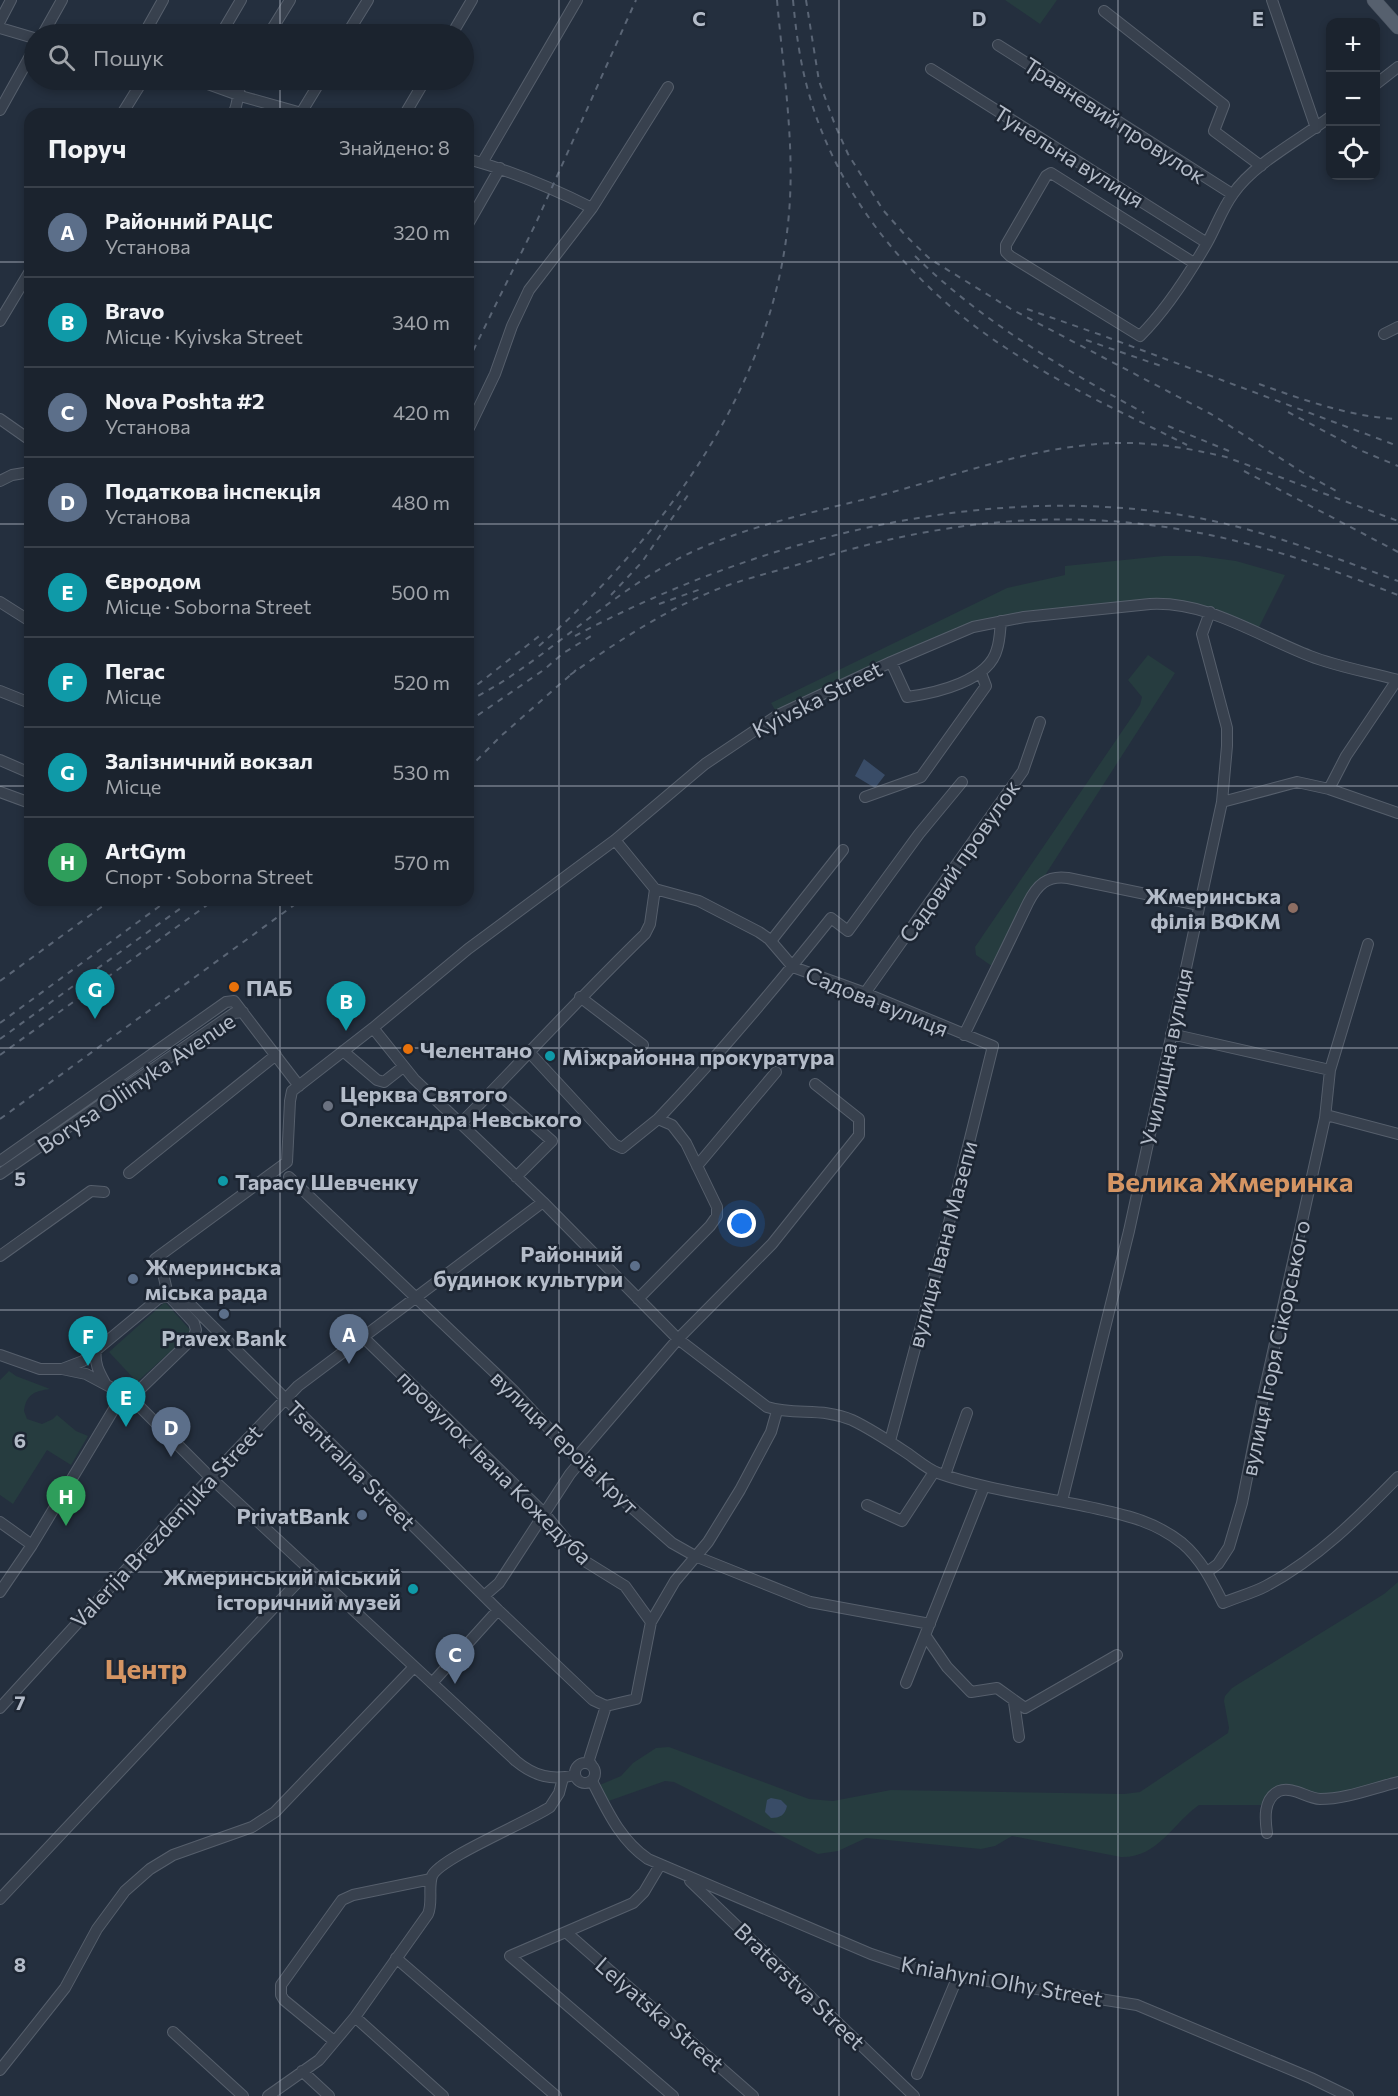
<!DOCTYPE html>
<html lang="uk">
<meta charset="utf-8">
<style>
:root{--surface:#1b232e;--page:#282f3a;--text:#f1f3f6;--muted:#a0a4aa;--line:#39404a;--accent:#2563eb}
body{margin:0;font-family:Commissioner,sans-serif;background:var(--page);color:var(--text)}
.controls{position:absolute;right:18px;top:18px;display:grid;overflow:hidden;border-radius:12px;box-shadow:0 3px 9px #0003}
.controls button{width:54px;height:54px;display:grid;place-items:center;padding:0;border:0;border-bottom:2px solid var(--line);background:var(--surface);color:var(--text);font:30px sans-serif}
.you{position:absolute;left:742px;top:1224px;width:21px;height:21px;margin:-15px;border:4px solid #fff;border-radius:50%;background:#1a73e8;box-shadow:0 0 0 9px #1a73e833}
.badge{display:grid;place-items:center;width:39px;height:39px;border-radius:50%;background:var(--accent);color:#fff;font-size:20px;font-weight:700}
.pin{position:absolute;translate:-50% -50px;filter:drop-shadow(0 2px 3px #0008)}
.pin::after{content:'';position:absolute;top:32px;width:21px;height:18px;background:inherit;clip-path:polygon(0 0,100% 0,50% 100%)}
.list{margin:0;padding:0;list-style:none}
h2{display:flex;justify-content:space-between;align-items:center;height:78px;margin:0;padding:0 24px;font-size:26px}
h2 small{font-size:20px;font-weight:400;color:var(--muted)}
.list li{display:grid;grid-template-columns:39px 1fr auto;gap:18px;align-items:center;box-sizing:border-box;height:90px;padding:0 24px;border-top:2px solid var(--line)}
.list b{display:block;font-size:22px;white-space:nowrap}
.list p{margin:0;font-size:20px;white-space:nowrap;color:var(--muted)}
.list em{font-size:20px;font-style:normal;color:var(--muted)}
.icon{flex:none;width:33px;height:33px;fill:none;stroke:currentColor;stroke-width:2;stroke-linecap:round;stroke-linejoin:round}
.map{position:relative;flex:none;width:1398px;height:2096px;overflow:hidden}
.search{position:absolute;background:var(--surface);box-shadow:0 3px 9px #0003;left:24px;top:24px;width:450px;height:66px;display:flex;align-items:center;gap:15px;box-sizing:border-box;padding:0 21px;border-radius:33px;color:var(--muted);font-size:22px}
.panel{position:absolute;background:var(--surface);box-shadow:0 3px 9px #0003;left:24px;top:108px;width:450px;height:798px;border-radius:18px}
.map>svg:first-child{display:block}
</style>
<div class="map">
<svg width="1398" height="2096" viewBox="0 0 1398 2096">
<rect width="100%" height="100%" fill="#242f3e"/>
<!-- green -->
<path fill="#263c3f" d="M1005,0H1057L1040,24Z
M1163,556H1199L1236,561L1285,575L1256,633L1183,604L984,624L778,715L771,703L1007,588L1065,575V566Z
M1148,655L1175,673L1033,894L996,969L976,955L975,947L1140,705L1142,697L1128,680Z
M165,1302L192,1332L137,1382L109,1352Z
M9,1371L16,1376L50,1389C34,1391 26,1395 24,1411L27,1419L42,1424L53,1419L57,1415L76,1431L88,1436L71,1465L47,1450L13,1504L0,1495V1380Z
M1398,1582V1782L1336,1798L1287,1790L1268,1805H1199C1173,1823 1158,1858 1121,1857L1012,1836L995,1846L981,1849L866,1838L838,1851L818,1854L674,1782L665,1781L603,1803L595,1787L621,1776L633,1763L656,1748L669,1747L809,1799L833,1801L891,1790L1124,1794L1140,1792L1228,1733L1229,1728L1224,1701L1225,1696L1232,1688L1384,1594Z"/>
<!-- water -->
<path fill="#394c67" d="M864,759L885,775L875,788L855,776Z
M771,1798L781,1800L787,1806C785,1815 780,1818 771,1818L765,1812L767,1800Z"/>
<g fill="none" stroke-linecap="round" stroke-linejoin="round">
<!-- minor casing -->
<g stroke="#565f6c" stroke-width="12">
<path id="minor" d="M1272,0L1316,128
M1104,11L1224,105L1214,131L1261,166
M0,21L11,0
M0,28L34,38
M43,34L62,0
M144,34L163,0
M221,34L241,0
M269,34L290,0
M347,34L368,0
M452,34L472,0
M998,45L1232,194
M931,69L1207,243
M197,80L244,97L305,114
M1376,84L1398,67
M0,110L34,49
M301,113L321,80
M122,114L143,80
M233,114C240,101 236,91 243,80
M405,114L425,80
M468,159C512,171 552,188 592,208
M482,163L577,0
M468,224L500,168
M1194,263L1051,173L1046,176L1006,245V252L1010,256L1140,336C1167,309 1188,276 1207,243C1216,227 1222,209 1233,194C1253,164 1301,139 1330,117
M0,321L30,271
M1384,334L1398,327
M0,419L30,440
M468,430L495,374L512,326L529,290L592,208L668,87
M0,481L12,475L30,472
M0,602L30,621
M891,662L907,697C936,693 989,681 997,649C1000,640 1000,630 1001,621
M0,691L30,703
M0,760L30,773
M1329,789L1346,756L1397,680
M0,792L30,803
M865,797L921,777L986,686L981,673
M1222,802L1297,782L1329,789L1398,813
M615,840L655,889L699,901L759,932L769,939L793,967L865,993L993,1046L951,1215L890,1441
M771,941L843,850
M865,993L1023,771L1040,722
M580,997L643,1045
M373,1028L414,1079L543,1202L678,1339L767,1407C796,1416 822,1407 852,1420C871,1429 889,1441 907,1453C916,1459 927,1469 938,1473C987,1490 1038,1496 1089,1507C1124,1515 1153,1520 1182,1543C1201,1559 1212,1581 1223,1603C1237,1597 1253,1593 1266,1586C1317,1559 1358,1518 1398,1477
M1171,1034L1330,1070L1325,1118
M964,1035L1028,903C1037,885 1047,875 1068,878L1199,905
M343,1051L377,1080L384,1082L403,1067
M530,1053L614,1144L622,1148L658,1119L672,1125L686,1143L717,1207V1216L710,1226L638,1299
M1330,1070L1368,944
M494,1090L552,1141L516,1177
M658,1119C719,1055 776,987 831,918L848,931L919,834L962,782
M460,1124C522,1061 581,996 645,934L650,924L655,889
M0,1161L226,1002L234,1001L299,1086
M697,1166L776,1072
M129,1173L276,1055
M0,1174L234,1013L243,1012
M289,1177L513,1390L580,1462L672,1543L695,1556L810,1602L930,1624
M0,1256L91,1191L104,1192
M363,1337L544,1513L583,1560L625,1586L651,1622
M96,1350C94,1363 99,1372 105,1383
M0,1355L40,1369H62L86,1374L131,1398L210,1477L516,1761C534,1776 552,1781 575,1775
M62,1369L83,1361L158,1299L168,1295H181L498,1610L593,1700L606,1706L636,1699L651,1622L675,1581L708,1542L740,1490L771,1432L777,1411
M131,1398L193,1338L196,1330L194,1323L168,1295L162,1269L155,1259L287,1162L290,1101L292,1091L373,1028L468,949L615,840L705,764L778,715L891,662L973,627L1024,617L1150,604C1208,601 1258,636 1310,656C1338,667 1369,672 1398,680
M576,1458L678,1339L772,1244L859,1135V1119L815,1084
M945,1475L967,1413
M1062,1501L1129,1231L1222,802L1227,746V728L1202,634L1210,612
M867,1505L902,1521L934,1472
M0,1522L32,1545
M1207,1572L1218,1564L1229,1547L1242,1503L1263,1397L1325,1118L1330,1116L1398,1134
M0,1592L32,1545L123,1394
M484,1596L499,1583L570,1474L580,1462
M925,1635L947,1667L971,1692L997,1688L1025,1708L1117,1655
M432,1683L498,1610
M906,1683L984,1487
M1014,1702L1019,1737
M0,1708L207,1481L298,1386L543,1202
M575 1773a10 10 0 1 1 20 0a10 10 0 1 1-20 0Z
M591,1764L588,1763L606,1706
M592,1781C607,1810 620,1840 648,1859L871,1954L907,1966L944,1974L1137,2005L1311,2078L1348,2096
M1267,1833C1265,1819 1263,1799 1279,1791C1292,1786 1307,1798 1320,1799C1346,1799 1373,1788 1398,1782
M660,1865L644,1892L633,1903L510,1956L673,2096
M690,1881L914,2096
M0,1899L310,1569
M567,1933L753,2096
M396,1958L556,2096
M355,2017L443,2096
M173,2032L243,2096
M334,2041L284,2000L281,1995V1985L342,1900L353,1895L431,1879
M0,2070L65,1988L97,1929L125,1891L150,1869L173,1855L252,1827L275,1812L414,1667
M302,2071L329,2096
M917,2074L958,1976
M268,2096L319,2060L355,2017L428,1914C433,1902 428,1888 432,1876C440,1858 528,1822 550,1807L559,1793L563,1778"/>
</g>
<!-- major casing -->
<g stroke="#414a57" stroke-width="15">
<path id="major" d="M1374,0L1398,27"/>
</g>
<!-- minor -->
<use href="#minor" stroke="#38414e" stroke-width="10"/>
<!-- major -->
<use href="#major" stroke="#56606e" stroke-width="14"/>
<!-- rail -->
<path stroke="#5a6575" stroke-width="2" stroke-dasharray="6 6" stroke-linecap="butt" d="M793,0C796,32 800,63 809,94C839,200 915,289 1006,348C1063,386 1126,414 1187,445
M806,0L819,81L835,125L848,154L883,210L906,236L930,259L1011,309L1211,414L1302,472L1338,492
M915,256C981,321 1062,368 1144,413
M1027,309L1104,336L1398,446
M1086,340L1164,367
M468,361L536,223L636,0
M1259,384C1304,400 1350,417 1398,419
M1288,412L1362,451L1398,466
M1168,426L1229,451
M1244,471L1398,552
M611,595L642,562L688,495
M659,604L701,589
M575,636C763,536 997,477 1209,520C1274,534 1336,558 1398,581
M539,646C665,535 775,385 789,213C795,145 783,68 777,0
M570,675C618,641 668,608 723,587C751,577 781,570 810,561C959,515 1095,504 1248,544C1299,557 1348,576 1398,595
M468,692L543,633
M468,702C482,693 497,686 511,676C563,641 610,598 665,566C730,528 817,512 889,493C962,473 1037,446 1114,443C1152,442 1188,448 1226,457L1398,521
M468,722L545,669L562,654L591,636
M468,769L501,736L576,670
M0,981L111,900
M0,1023L168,900
M0,1039L192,900
M0,1055L214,900
M0,1119L301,900"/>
</g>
<!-- grid -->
<path fill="none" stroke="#b4bcc9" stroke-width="1.5" stroke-opacity="0.55" d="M280,0V34M559,0V2096M839,0V2096M1118,0V2096M280,80V114M0,262H30M468,262H1398M0,524H30M468,524H1398M0,786H30M468,786H1398M280,900V2096M0,1048H1398M0,1310H1398M0,1572H1398M0,1834H1398"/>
<!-- markers -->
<circle fill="#8d6e63" stroke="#1d2633" stroke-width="2" cx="1293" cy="908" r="6"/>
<g fill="#e8710a" stroke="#1d2633" stroke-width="2">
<circle cx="234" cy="987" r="6"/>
<circle cx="408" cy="1049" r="6"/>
</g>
<g fill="#0f9aa8" stroke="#1d2633" stroke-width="2">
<circle cx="550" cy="1056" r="6"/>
<circle cx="223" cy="1181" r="6"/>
<circle cx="413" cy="1589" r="6"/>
</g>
<circle fill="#6b7280" stroke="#1d2633" stroke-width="2" cx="328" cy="1106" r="6"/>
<g fill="#5c6f8a" stroke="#1d2633" stroke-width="2">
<circle cx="635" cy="1266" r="6"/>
<circle cx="133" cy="1279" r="6"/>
<circle cx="224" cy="1314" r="6"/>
<circle cx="362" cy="1515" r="6"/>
</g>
<g text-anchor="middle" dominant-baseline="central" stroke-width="5" stroke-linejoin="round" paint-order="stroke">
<!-- street labels -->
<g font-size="22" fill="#b4bcc9" stroke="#1d2633">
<text transform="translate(1115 120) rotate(33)">Травневий провулок</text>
<text transform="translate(1069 156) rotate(32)">Тунельна вулиця</text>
<text transform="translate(817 699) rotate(-27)">Kyivska Street</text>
<text transform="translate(959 861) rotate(-55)">Садовий провулок</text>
<text transform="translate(877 1001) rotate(22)">Садова вулиця</text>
<text transform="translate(1166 1057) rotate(-78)">Училищна вулиця</text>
<text transform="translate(136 1083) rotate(-34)">Borysa Oliinyka Avenue</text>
<text transform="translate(942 1244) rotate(-75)">вулиця Івана Мазепи</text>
<text transform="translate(1275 1348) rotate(-78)">вулиця Ігоря Сікорського</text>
<text transform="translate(565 1442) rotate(44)">вулиця Героїв Крут</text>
<text transform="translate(351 1465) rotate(45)">Tsentralna Street</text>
<text transform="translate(495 1467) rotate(45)">провулок Івана Кожедуба</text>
<text transform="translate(166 1526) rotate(-47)">Valerija Brezdenjuka Street</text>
<text transform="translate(1002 1981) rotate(10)">Kniahyni Olhy Street</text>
<text transform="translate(800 1986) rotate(44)">Braterstva Street</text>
<text transform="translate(660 2014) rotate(41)">Lelyatska Street</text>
</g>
<!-- poi labels -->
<g font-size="22" font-weight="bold" fill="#b4bcc9" stroke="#1d2633" text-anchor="start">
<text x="1281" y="895" text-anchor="end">Жмеринська<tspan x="1281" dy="25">філія ВФКМ</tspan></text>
<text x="246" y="987">ПАБ</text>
<text x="420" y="1049">Челентано</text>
<text x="562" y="1056">Міжрайонна прокуратура</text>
<text x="340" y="1093">Церква Святого<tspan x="340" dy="25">Олександра Невського</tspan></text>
<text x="235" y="1181">Тарасу Шевченку</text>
<text x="623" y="1253" text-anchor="end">Районний<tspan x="623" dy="25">будинок культури</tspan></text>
<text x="145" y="1266">Жмеринська<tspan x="145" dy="25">міська рада</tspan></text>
<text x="224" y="1337" text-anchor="middle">Pravex Bank</text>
<text x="350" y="1515" text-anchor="end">PrivatBank</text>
<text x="401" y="1576" text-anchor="end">Жмеринський міський<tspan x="401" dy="25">історичний музей</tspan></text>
</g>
<!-- district labels -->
<g font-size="28" font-weight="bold" fill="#d59563" stroke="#1d2633">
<text x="1230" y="1181">Велика Жмеринка</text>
<text x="146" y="1668">Центр</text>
</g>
</g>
<g font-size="20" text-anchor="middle" font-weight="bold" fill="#b4bcc9" stroke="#1d2633" stroke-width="5" stroke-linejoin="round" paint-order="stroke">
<text x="699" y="26">C</text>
<text x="979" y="26">D</text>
<text x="1258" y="26">E</text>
<text x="20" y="1186">5</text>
<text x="20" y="1448">6</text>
<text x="20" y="1710">7</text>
<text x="20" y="1972">8</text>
</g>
</svg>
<div class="controls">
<button>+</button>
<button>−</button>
<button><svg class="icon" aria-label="locate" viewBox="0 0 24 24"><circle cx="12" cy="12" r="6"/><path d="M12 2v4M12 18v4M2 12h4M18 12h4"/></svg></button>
</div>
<div class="you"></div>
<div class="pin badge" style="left:349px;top:1364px;background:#5c6f8a">A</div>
<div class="pin badge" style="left:346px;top:1031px;background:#0f9aa8">B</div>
<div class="pin badge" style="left:455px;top:1684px;background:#5c6f8a">C</div>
<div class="pin badge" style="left:171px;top:1457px;background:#5c6f8a">D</div>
<div class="pin badge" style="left:126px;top:1427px;background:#0f9aa8">E</div>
<div class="pin badge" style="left:88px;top:1366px;background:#0f9aa8">F</div>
<div class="pin badge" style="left:95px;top:1019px;background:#0f9aa8">G</div>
<div class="pin badge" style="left:66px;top:1526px;background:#2e9e5b">H</div>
<div class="search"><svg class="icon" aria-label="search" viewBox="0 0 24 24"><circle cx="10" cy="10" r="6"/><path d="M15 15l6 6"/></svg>Пошук</div>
<section class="panel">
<h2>Поруч<small>Знайдено: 8</small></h2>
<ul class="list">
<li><span class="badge" style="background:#5c6f8a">A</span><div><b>Районний РАЦС</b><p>Установа</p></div><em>320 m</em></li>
<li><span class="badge" style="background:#0f9aa8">B</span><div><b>Bravo</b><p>Місце · Kyivska Street</p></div><em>340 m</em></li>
<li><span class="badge" style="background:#5c6f8a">C</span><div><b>Nova Poshta #2</b><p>Установа</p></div><em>420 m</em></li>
<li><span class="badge" style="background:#5c6f8a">D</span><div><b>Податкова інспекція</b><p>Установа</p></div><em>480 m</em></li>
<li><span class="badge" style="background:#0f9aa8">E</span><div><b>Євродом</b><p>Місце · Soborna Street</p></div><em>500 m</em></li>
<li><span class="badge" style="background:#0f9aa8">F</span><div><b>Пегас</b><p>Місце</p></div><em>520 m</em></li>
<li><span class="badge" style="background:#0f9aa8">G</span><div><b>Залізничний вокзал</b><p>Місце</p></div><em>530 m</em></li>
<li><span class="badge" style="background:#2e9e5b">H</span><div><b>ArtGym</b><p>Спорт · Soborna Street</p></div><em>570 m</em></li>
</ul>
</section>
</div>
